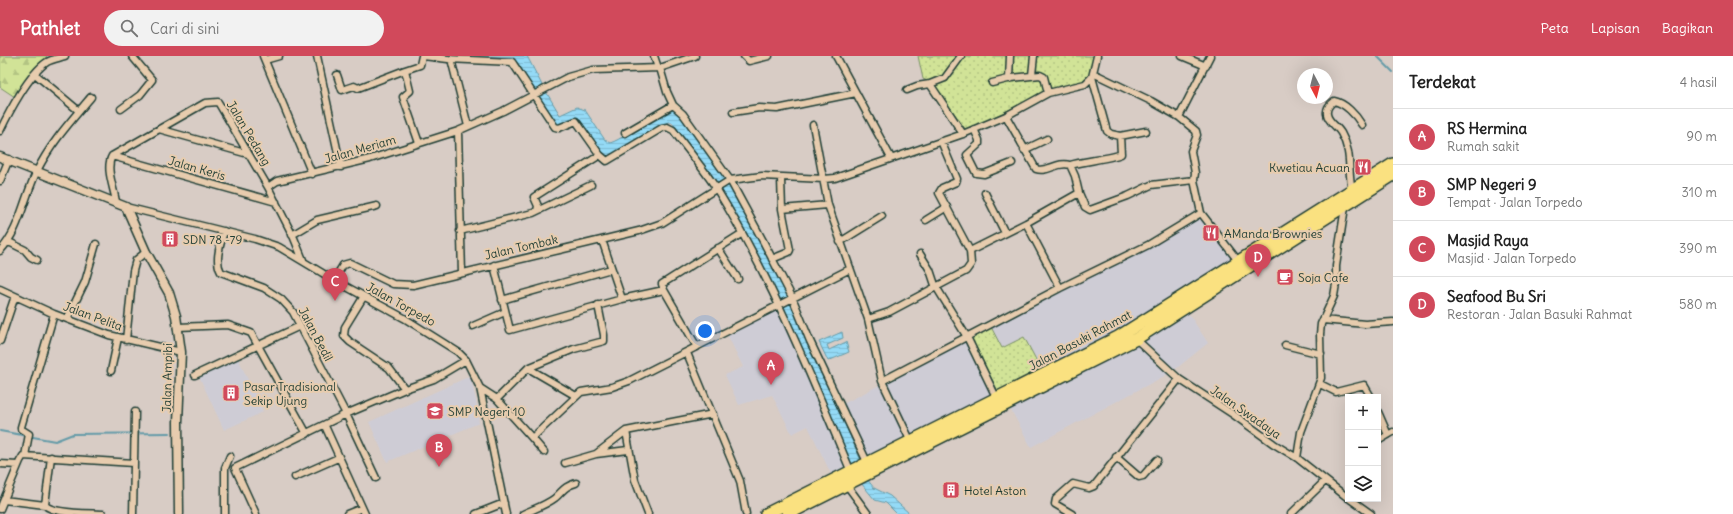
<!DOCTYPE html>
<html lang="id">
<meta charset="utf-8">
<style>
:root{--surface:#fff;--page:#f2f2f2;--text:#222;--muted:#767676;--line:#e0e0e0;--accent:#d1495b}
body{margin:0;font-family:Delius,sans-serif;background:var(--page);color:var(--text)}
.controls{position:absolute;right:12px;bottom:12px;display:grid;overflow:hidden;border-radius:0px;box-shadow:0 4px 16px #0002}
.controls button{width:36px;height:36px;display:grid;place-items:center;padding:0;border:0;border-bottom:1px solid var(--line);background:var(--surface);color:var(--text);font:20px sans-serif}
.compass{position:absolute;left:1297px;top:12px;width:36px;height:36px;border-radius:50%;background:var(--surface);box-shadow:0 4px 16px #0002;rotate:173deg}
.you{position:absolute;left:705px;top:275px;width:14px;height:14px;margin:-10px;border:3px solid #fff;border-radius:50%;background:#1a73e8;box-shadow:0 0 0 6px #1a73e833}
.badge{display:grid;place-items:center;width:26px;height:26px;border-radius:50%;background:var(--accent);color:#fff;font-size:13px;font-weight:700}
.pin{position:absolute;translate:-50% -33px;filter:drop-shadow(0 1px 2px #0008)}
.pin::after{content:'';position:absolute;top:21px;width:14px;height:12px;background:inherit;clip-path:polygon(0 0,100% 0,50% 100%)}
.list{margin:0;padding:0;list-style:none}
h2{display:flex;justify-content:space-between;align-items:center;height:52px;margin:0;padding:0 16px;font-size:17px}
h2 small{font-size:13px;font-weight:400;color:var(--muted)}
.list li{display:grid;grid-template-columns:26px 1fr auto;gap:12px;align-items:center;box-sizing:border-box;height:56px;padding:0 16px;border-top:1px solid var(--line)}
.list b{display:block;font-size:15px;white-space:nowrap}
.list p{margin:0;font-size:13px;white-space:nowrap;color:var(--muted)}
.list em{font-size:13px;font-style:normal;color:var(--muted)}
.icon{flex:none;width:22px;height:22px;fill:none;stroke:currentColor;stroke-width:2;stroke-linecap:round;stroke-linejoin:round}
.map{position:relative;flex:none;width:1393px;height:458px;overflow:hidden}
header{display:flex;align-items:center;gap:24px;box-sizing:border-box;height:56px;padding:0 20px;background:var(--accent);color:#fff}
header strong{font-size:19px}
nav{display:flex;gap:22px;margin-inline-start:auto;font-size:14px}
.search{width:280px;height:36px;background:var(--page);display:flex;align-items:center;gap:10px;box-sizing:border-box;padding:0 14px;border-radius:22px;color:var(--muted);font-size:15px}
main{display:flex}
aside{flex:1;background:var(--surface)}
.map>svg:first-child{display:block}
</style>
<header>
<strong>Pathlet</strong>
<div class="search"><svg class="icon" aria-label="search" viewBox="0 0 24 24"><circle cx="10" cy="10" r="6"/><path d="M15 15l6 6"/></svg>Cari di sini</div>
<nav><a>Peta</a><a>Lapisan</a><a>Bagikan</a></nav>
</header>
<main>
<div class="map">
<svg width="1393" height="458" viewBox="0 0 1393 458">
<defs>
<pattern id="grass-dots" width="8" height="8" patternUnits="userSpaceOnUse"><rect width="8" height="8" fill="#d1e397"/><path d="M2 2h.1M6 6h.1" fill="none" stroke="#b3c483" stroke-width="1.8" stroke-linecap="round"/></pattern>
<pattern id="forest-firs" width="22" height="20" patternUnits="userSpaceOnUse"><rect width="22" height="20" fill="#d1e397"/><path d="M5 1l3.5 6h-7zM16 11l3.5 6h-7z" fill="#b3c483"/></pattern>
<pattern id="water-rules" width="6" height="5" patternUnits="userSpaceOnUse"><rect width="6" height="5" fill="#94daf6"/><path d="M0 2.5h6" fill="none" stroke="#7fbcd4"/></pattern>
</defs>
<rect width="100%" height="100%" fill="#d8ccc5"/>
<filter id="ink" filterUnits="userSpaceOnUse"><feTurbulence type="fractalNoise" baseFrequency=".025" numOctaves="2"/><feDisplacementMap in="SourceGraphic" scale="8" xChannelSelector="R" yChannelSelector="G"/><feConvolveMatrix kernelMatrix="1 2 1 2 8 2 1 2 1" color-interpolation-filters="sRGB"/></filter>
<g filter="url(#ink)">
<!-- built -->
<path fill="#ceccd5" d="M1202,161L1233,203L1123,274L868,405L843,348Z
M777,253L849,415L833,422L808,370L792,378L772,339L739,349L725,319L743,311L727,278Z
M1187,255L1208,287L1172,316L1031,391L1010,352Z
M237,300L263,356L224,374L198,318Z
M470,320L476,345L479,367L387,406L369,366Z"/>
<!-- grass -->
<path fill="url(#grass-dots)" stroke="#789066" d="M918,0H1095L1089,26L1049,35L966,74L934,28L923,23Z
M991,271L1002,292L1024,281L1042,315L999,337L970,281Z"/>
<!-- forest -->
<path fill="url(#forest-firs)" stroke="#789066" d="M0,0H47L15,41L0,31Z"/>
<!-- water -->
<path fill="url(#water-rules)" stroke="#659ba8" d="M436,0H527L544,33L536,38L518,7L512,2Z
M545,34L560,59L577,51L585,54L605,84L610,87C632,80 651,51 676,54L727,124L717,128L672,66H668L611,101H606L575,62H573L558,70L536,40Z
M730,128L789,241L781,246L720,132Z
M791,244L862,407L853,411L782,250Z
M842,276L843,282L827,289L829,294L846,286L849,296L828,305L819,286Z
M867,423L874,432L890,440L910,458H897L886,447L875,444L861,427Z"/>
<g fill="none" stroke-linecap="round" stroke-linejoin="round">
<!-- stream -->
<path stroke="#659ba8" stroke-width="2" d="M1377,0L1393,16
M0,375L55,385L73,378L170,377"/>
<!-- street casing -->
<g stroke="#1f3d34" stroke-width="9">
<path id="street" d="M263,0L312,118
M317,0L341,111
M423,0L448,3L512,6L555,71L559,72L576,65L600,99L607,105L662,72L667,71L673,74C687,93 703,112 716,132C771,221 811,320 851,416
M654,0L658,12
M744,0L749,5L769,0
M836,0L891,102
M1182,0L1206,10
M451,3L468,70
M265,4L279,0
M660,12L667,36L673,49L683,58L730,124L763,185L792,241L810,285L868,408
M1093,17L1151,45L1179,61L1196,75L1197,79L1191,95L1195,117L1194,124L1201,157L1239,206
M35,18L79,55
M337,19L342,34L354,30L358,32L405,14
M1032,19L1034,0
M1009,23L1010,0
M992,27L1012,22L1040,19L1044,21L1048,37
M930,28L945,22L961,0
M907,34L917,30L930,28L963,78
M121,53L140,39L152,24L132,0
M733,56L759,52L777,53L856,37
M1179,61L1210,0
M813,69L828,149L868,263L882,325L911,386
M159,73L248,98
M974,73L979,84V88L967,99L976,117L984,118L1012,107
M0,75C9,56 29,18 47,6C52,3 59,2 65,0
M458,75L462,217
M625,77L673,49
M1120,80L1146,75
M941,85L957,123L956,126L942,132L939,137L970,195
M419,87L403,41L410,35L405,14L420,9L422,0
M1024,94L1047,83
M112,100L276,146
M1070,109C1080,106 1117,101 1121,98L1120,80L1111,78L1107,75L1092,21
M0,125L9,103
M268,131L277,125L370,103L458,75L503,55L568,21L593,14L660,12L695,0
M1352,134C1347,112 1353,98 1341,77C1337,70 1328,66 1327,58C1326,52 1330,48 1334,45C1345,47 1356,59 1362,69
M985,137L1005,177
M1079,137L1085,151L1090,154L1128,140L1151,129L1194,124
M116,146C114,132 105,112 112,100L205,47L218,46L268,131L294,182L303,204
M126,151L255,183L279,191L334,224L404,262L458,296L466,304L480,332L506,458
M782,153L828,149
M537,155L538,150L534,141L600,99
M926,164L947,151
M1026,167L1060,232
M224,175C221,187 214,204 221,216L264,232L281,243L293,256L346,358L376,422
M460,175L533,157L591,129
M292,179L317,164L377,150
M9,186L25,194L31,201L37,204
M840,186L882,160
M718,192L738,223
M0,195C20,174 24,141 37,115C50,88 71,65 91,41
M920,198L930,214L935,229L967,281L997,343
M772,203L789,196L790,194L782,153L781,123
M494,209L510,274L622,243L602,184
M334,224L343,209L350,207L393,228L413,229L639,175L662,167L730,124L762,120L824,123L835,122L963,78L1006,60L1048,37L1085,28L1092,21L1097,0
M0,233L54,258L109,279L181,296
M664,234L697,291
M364,240L345,271L344,280L350,286L389,312L405,333
M622,243L664,234L662,228L741,178
M502,244L611,213
M67,263L85,226L96,188
M868,263L889,256L966,215L971,208L970,195L1026,167L1079,137L1075,120L1070,109C1057,105 1048,117 1036,113L1006,60
M1323,264L1365,268L1393,266
M473,270L505,256
M178,271L228,269L251,277L307,378
M1136,283L1179,323L1234,359L1274,388L1297,402L1348,442
M126,284L133,215L136,204L146,196
M0,285L15,240
M1285,289L1321,298
M687,297L740,425L746,458
M528,312L576,340
M111,315L118,282
M195,319L300,270
M882,325L1060,232L1148,189L1201,157
M1320,328L1336,336L1364,329L1371,341
M480,332L497,343L532,382
M497,343L528,312L574,293L604,285V279L598,249
M1378,356L1388,379
M325,370L365,458
M626,375L635,424L648,458
M1378,385L1393,376
M544,396L532,382L581,336L612,331L629,325L850,213
M596,398L626,375L713,358
M25,400L29,378L21,373V371L54,258
M1116,401L1139,421L1143,420L1157,404
M1297,402L1301,376L1321,322L1320,278L1321,268L1334,240L1336,228V210L1345,151
M565,407L596,398L628,394
M0,408L18,409
M295,421L338,402
M846,428L868,458
M1350,443L1371,458
M4,444L45,449C52,458 90,457 103,458
M45,449L51,401
M0,453L20,405L23,400L134,407
M133,458L135,356
M225,458V412L230,400
M256,458L235,412L346,358L405,333L434,323L466,304
M347,458L362,452
M476,458L504,447
M523,458C534,453 546,449 555,442C564,434 563,431 576,427
M1072,458L1055,448L1056,443L1073,428L1089,432L1094,430L1179,323
M1291,458L1325,425"/>
</g>
<!-- secondary casing -->
<g stroke="#1f3d34" stroke-width="11">
<path id="secondary" d="M0,101L126,151L146,196L169,237L176,260L181,296L178,366L179,458"/>
</g>
<!-- highway casing -->
<g stroke="#1f3d34" stroke-width="14">
<path id="highway" d="M766,458L1118,281L1393,108
M788,458L1136,283L1393,119"/>
</g>
<!-- street -->
<use href="#street" stroke="#e7ccae" stroke-width="6"/>
<!-- secondary -->
<use href="#secondary" stroke="#e7ccae" stroke-width="8"/>
<!-- highway -->
<use href="#highway" stroke="#fae180" stroke-width="11"/>
</g>
</g>
<!-- icons -->
<defs>
<g id="restaurant-square" transform="scale(0.9)"><rect x="-9" y="-9" width="18" height="18" rx="4" fill="#d1495b" stroke="#e7ccae"/><path d="M-5-6h1v4h1v-4h1v4h1v-4h1v5L-1.5 .5V6h-2V.5L-5-1ZM5-6V6H3V1.5H1.5Q1.5-4 5-6Z" fill="#fff"/></g>
<g id="building-square" transform="scale(0.9)"><rect x="-9" y="-9" width="18" height="18" rx="4" fill="#d1495b" stroke="#e7ccae"/><path d="M-4-6H4V6H1V3H-1V6H-4ZM-2.5-4.3h1.7v1.8h-1.7ZM.8-4.3h1.7v1.8H.8ZM-2.5-1h1.7V.8h-1.7ZM.8-1h1.7V.8H.8Z" fill="#fff"/></g>
<g id="cafe-square" transform="scale(0.9)"><rect x="-9" y="-9" width="18" height="18" rx="4" fill="#d1495b" stroke="#e7ccae"/><path d="M-5.5-4.5H6V0H3Q3 3.5 0 3.5H-2.5Q-5.5 3.5-5.5 0ZM3-3.2v2h1.7v-2ZM-6 4.5H4V6H-6Z" fill="#fff"/></g>
<g id="school-square" transform="scale(0.9)"><rect x="-9" y="-9" width="18" height="18" rx="4" fill="#d1495b" stroke="#e7ccae"/><path d="M0-5L7-2L0 1L-7-2ZM-4 1L0 2.5L4 1V4Q0 6-4 4Z" fill="#fff"/></g>
</defs>
<g fill-rule="evenodd">
<use href="#restaurant-square" x="1363" y="111"/>
<use href="#restaurant-square" x="1211" y="177"/>
<use href="#building-square" x="170" y="183"/>
<use href="#cafe-square" x="1285" y="221"/>
<use href="#building-square" x="231" y="337"/>
<use href="#school-square" x="435" y="355"/>
<use href="#building-square" x="951" y="434"/>
</g>
<g text-anchor="middle" dominant-baseline="central" stroke-width="4" stroke-linejoin="round" paint-order="stroke">
<!-- street labels -->
<g font-size="12" fill="#1f3d34" stroke="#e7ccae">
<text transform="translate(249 77) rotate(59)">Jalan Pedang</text>
<text transform="translate(360 93) rotate(-16)">Jalan Meriam</text>
<text transform="translate(197 112) rotate(16)">Jalan Keris</text>
<text transform="translate(521 191) rotate(-13)">Jalan Tombak</text>
<text transform="translate(401 248) rotate(29)">Jalan Torpedo</text>
<text transform="translate(93 260) rotate(20)">Jalan Pelita</text>
<text transform="translate(316 278) rotate(62)">Jalan Bedil</text>
<text transform="translate(1080 284) rotate(-28)">Jalan Basuki Rahmat</text>
<text transform="translate(167 322) rotate(-89)">Jalan Ampibi</text>
<text transform="translate(1246 356) rotate(35)">Jalan Swadaya</text>
</g>
<!-- poi labels -->
<g font-size="12" fill="#1f3d34" stroke="#e7ccae" text-anchor="start">
<text x="1350" y="111" text-anchor="end">Kwetiau Acuan</text>
<text x="1224" y="177">AManda Brownies</text>
<text x="183" y="183">SDN 78 -79</text>
<text x="1298" y="221">Soja Cafe</text>
<text x="244" y="330">Pasar Tradisional<tspan x="244" dy="14">Sekip Ujung</tspan></text>
<text x="448" y="355">SMP Negeri 10</text>
<text x="964" y="434">Hotel Aston</text>
</g>
</g>
</svg>
<div class="controls">
<button>+</button>
<button>−</button>
<button><svg class="icon" aria-label="layers" viewBox="0 0 24 24"><path d="M12 4l9 5-9 5-9-5zM3 14l9 5 9-5"/></svg></button>
</div>
<svg class="compass" viewBox="-18 -18 36 36"><path d="M0-13l5 13h-10z" fill="#e53935"/><path d="M0 13l5-13h-10z" fill="#767676"/></svg>
<div class="you"></div>
<div class="pin badge" style="left:771px;top:329px">A</div>
<div class="pin badge" style="left:439px;top:411px">B</div>
<div class="pin badge" style="left:335px;top:245px">C</div>
<div class="pin badge" style="left:1258px;top:221px">D</div>
</div>
<aside>
<h2>Terdekat<small>4 hasil</small></h2>
<ul class="list">
<li><span class="badge">A</span><div><b>RS Hermina</b><p>Rumah sakit</p></div><em>90 m</em></li>
<li><span class="badge">B</span><div><b>SMP Negeri 9</b><p>Tempat · Jalan Torpedo</p></div><em>310 m</em></li>
<li><span class="badge">C</span><div><b>Masjid Raya</b><p>Masjid · Jalan Torpedo</p></div><em>390 m</em></li>
<li><span class="badge">D</span><div><b>Seafood Bu Sri</b><p>Restoran · Jalan Basuki Rahmat</p></div><em>580 m</em></li>
</ul>
</aside>
</main>
